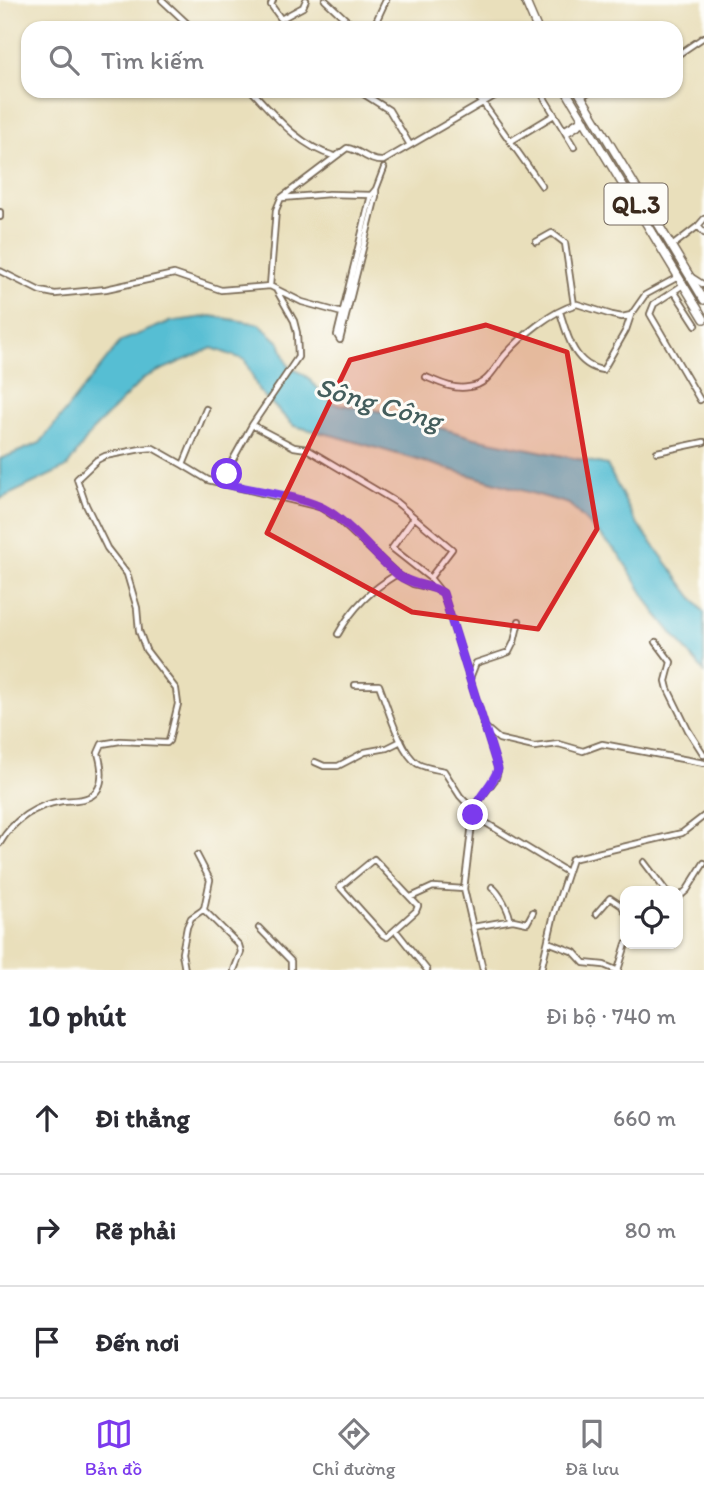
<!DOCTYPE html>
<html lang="vi">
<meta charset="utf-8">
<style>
:root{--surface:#fff;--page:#f2f2f3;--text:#2b2b33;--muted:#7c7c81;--line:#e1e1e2;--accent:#7c3aed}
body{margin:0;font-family:Itim,sans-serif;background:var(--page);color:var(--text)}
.controls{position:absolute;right:21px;bottom:21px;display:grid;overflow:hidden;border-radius:14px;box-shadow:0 2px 5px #0004}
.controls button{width:63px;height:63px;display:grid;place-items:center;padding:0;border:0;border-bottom:2px solid var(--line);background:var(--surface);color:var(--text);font:35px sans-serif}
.stop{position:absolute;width:21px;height:21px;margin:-16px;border:5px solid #7c3aed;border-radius:50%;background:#fff}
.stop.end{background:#7c3aed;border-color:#fff;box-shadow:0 2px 7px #0008}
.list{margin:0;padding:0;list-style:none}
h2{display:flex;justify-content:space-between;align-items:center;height:91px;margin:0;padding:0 28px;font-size:30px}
h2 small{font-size:23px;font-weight:400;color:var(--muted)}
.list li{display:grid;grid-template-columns:46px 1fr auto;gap:21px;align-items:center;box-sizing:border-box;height:112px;padding:0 28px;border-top:2px solid var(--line)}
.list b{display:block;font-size:26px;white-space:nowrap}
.list em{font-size:23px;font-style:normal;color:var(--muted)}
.icon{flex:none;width:38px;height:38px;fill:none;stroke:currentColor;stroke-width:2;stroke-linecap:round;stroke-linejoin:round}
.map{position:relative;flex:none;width:704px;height:970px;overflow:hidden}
.search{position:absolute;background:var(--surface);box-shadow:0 2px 5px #0004;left:21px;right:21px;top:21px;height:77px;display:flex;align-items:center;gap:18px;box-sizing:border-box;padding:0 24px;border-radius:21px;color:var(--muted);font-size:26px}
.sheet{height:427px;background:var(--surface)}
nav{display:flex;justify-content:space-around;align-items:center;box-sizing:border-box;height:98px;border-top:2px solid var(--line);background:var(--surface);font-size:19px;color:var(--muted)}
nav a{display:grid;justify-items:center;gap:4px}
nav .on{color:var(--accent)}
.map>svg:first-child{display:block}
</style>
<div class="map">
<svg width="704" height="970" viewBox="0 0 704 970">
<rect width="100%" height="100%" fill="#fdfcf7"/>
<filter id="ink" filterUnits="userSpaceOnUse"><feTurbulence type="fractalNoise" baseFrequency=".0143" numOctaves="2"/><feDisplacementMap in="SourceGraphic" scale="14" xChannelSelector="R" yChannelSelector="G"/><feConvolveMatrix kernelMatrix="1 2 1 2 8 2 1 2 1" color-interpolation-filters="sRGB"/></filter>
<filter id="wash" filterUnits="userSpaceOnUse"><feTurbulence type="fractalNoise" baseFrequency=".00686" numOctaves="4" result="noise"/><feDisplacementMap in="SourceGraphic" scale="28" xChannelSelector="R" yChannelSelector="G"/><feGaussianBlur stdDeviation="1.57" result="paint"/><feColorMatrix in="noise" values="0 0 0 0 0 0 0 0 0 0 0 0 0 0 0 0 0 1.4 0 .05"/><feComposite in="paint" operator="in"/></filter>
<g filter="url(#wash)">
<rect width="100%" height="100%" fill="#e9dfbb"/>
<!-- water -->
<path fill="#56bed3" stroke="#487478" stroke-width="2" d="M211,316L259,324L280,343L288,365L307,377L332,403L385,412L475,438L607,465L634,519L704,613V672L654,611L619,554L569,504L339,437L294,426L259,391L245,360L212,348L145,377L93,430L67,467L0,499V459L40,443L121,341L169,322Z"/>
</g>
<g filter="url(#ink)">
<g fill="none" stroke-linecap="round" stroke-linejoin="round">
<!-- minor casing -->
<g stroke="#786955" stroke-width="8">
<path id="minor" d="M162,0L192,28
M273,0L271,5L281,19L303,7L306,0
M325,0L355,28
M373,28L386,0
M676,56L704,37
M252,91C276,117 299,146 334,156
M359,91L389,110L410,145
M471,91L483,103L542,186
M540,91L574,147
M582,96L590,91
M564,130L583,118
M566,134L586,121
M511,141L554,115
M376,189V196L340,340L337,335L371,195Z
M376,189L384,168
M282,198L329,194L371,195
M0,212V217
M704,219L698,226L704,233
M536,242L552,233L565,243L574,305
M672,246L698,226
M0,271L40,291L55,294L106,289L174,274L221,290L270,286L276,210L281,198L347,148C361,150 368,162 383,161L503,91
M690,276L704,285
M683,285L654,304L650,314L700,400
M270,286L302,302L342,313
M674,291L696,325
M560,312C567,335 574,366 603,370L626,330L631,315
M426,377C440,383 454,390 469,387C488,385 494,368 505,355C523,335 550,312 577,304L612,315L622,317L631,315L645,295L678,277
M206,409L183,465L208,480L320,507L338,519L398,575L413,584L438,589L443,593L498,769L496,778L474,807L464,889L483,970
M252,425L298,357L297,333L294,321L277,291
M657,452L704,442
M225,484L231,463L252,425L294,447L307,449L396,502L452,549L430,578L438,588
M413,519L392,548L430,578
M338,634C353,607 371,590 397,574
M656,642L671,662L666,681L668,689L688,730L704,755
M470,678L476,663L509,652L514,642L519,621
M355,685H379C387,705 400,753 418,764C426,768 435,769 444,771L460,796L473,810
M485,727L499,739L534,747L559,744L583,751L602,744L704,763
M315,762L324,766H338L365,752L387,748L401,741
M473,815L567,872
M0,843C13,820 36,805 62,801C71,800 81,801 89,797C106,789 102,767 98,753L102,744L120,741L167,743L169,741L178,704L176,689L146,650L139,631L137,608L127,574L107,548L86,505L77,479L97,460L105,456L141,449L153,448L183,465
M374,859L418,906L416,911L387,937L383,935L340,887Z
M644,862L666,891
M492,887C499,892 510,912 510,920
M411,897L433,887L464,889
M678,898L687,890L704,863
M203,909L239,945L241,952L234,970
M596,914L610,898L622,906L625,912
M473,927L513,920L527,923L533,912
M259,928L291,961V970
M396,931L427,970
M548,942L574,952L584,963L604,965L616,970
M185,970L182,953L187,927L191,918L204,909L210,880L197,855
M541,970L554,914L572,859L682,833L704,816
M618,970L626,944"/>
</g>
<!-- highway casing -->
<g stroke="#786955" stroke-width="10">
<path id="highway" d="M525,0L537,28
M566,91L704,319
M578,91L704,300"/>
</g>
<!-- minor -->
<use href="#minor" stroke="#fff" stroke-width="4.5"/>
<!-- highway -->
<use href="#highway" stroke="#fff" stroke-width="7"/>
</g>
</g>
<g fill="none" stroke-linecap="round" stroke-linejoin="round" filter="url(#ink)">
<!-- route -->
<path stroke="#7c3aed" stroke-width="9" d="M227,474L225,484C255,491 305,496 330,512C356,529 374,556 398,575C412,586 432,584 443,593L498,769C493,786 476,797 473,815"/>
</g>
<!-- marked area -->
<path fill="#d62828" fill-opacity="0.2" stroke="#d62828" stroke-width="5" stroke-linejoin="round" d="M486,325L567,352L597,529L538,629L412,612L267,533L350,360Z"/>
<g text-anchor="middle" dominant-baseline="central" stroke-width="6" stroke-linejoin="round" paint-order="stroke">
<!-- shield labels -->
<rect fill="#fdfcf7" stroke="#75695f" stroke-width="2" x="604.5" y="183.5" width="63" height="41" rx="5"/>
<g font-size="24" font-weight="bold" fill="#3b2a1e">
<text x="636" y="204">QL.3</text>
</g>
<!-- water labels -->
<g font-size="28" font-style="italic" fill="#445e5d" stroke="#fdfcf7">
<text transform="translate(379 403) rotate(16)">Sông Công</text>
</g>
</g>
</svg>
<div class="controls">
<button><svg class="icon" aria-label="locate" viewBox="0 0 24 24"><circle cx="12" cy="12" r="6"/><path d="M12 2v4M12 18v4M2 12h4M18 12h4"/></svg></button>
</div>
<div class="stop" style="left:227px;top:474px"></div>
<div class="stop end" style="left:473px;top:815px"></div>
<div class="search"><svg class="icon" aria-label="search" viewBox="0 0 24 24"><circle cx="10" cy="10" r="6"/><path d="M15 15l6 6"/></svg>Tìm kiếm</div>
</div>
<section class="sheet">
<h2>10 phút<small>Đi bộ · 740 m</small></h2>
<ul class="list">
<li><svg class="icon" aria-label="ahead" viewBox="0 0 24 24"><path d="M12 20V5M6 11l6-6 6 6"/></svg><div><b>Đi thẳng</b></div><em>660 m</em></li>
<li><svg class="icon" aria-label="right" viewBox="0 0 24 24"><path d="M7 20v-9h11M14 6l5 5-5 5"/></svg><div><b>Rẽ phải</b></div><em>80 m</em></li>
<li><svg class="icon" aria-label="arrive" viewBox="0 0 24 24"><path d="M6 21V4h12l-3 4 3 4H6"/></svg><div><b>Đến nơi</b></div></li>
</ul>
</section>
<nav>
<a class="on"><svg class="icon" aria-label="map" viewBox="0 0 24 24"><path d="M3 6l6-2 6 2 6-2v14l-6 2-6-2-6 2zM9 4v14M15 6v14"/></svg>Bản đồ</a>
<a><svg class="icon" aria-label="directions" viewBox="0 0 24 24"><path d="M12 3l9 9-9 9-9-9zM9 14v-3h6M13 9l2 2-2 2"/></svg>Chỉ đường</a>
<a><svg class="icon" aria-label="saved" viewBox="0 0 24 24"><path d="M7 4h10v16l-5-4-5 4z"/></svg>Đã lưu</a>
</nav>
